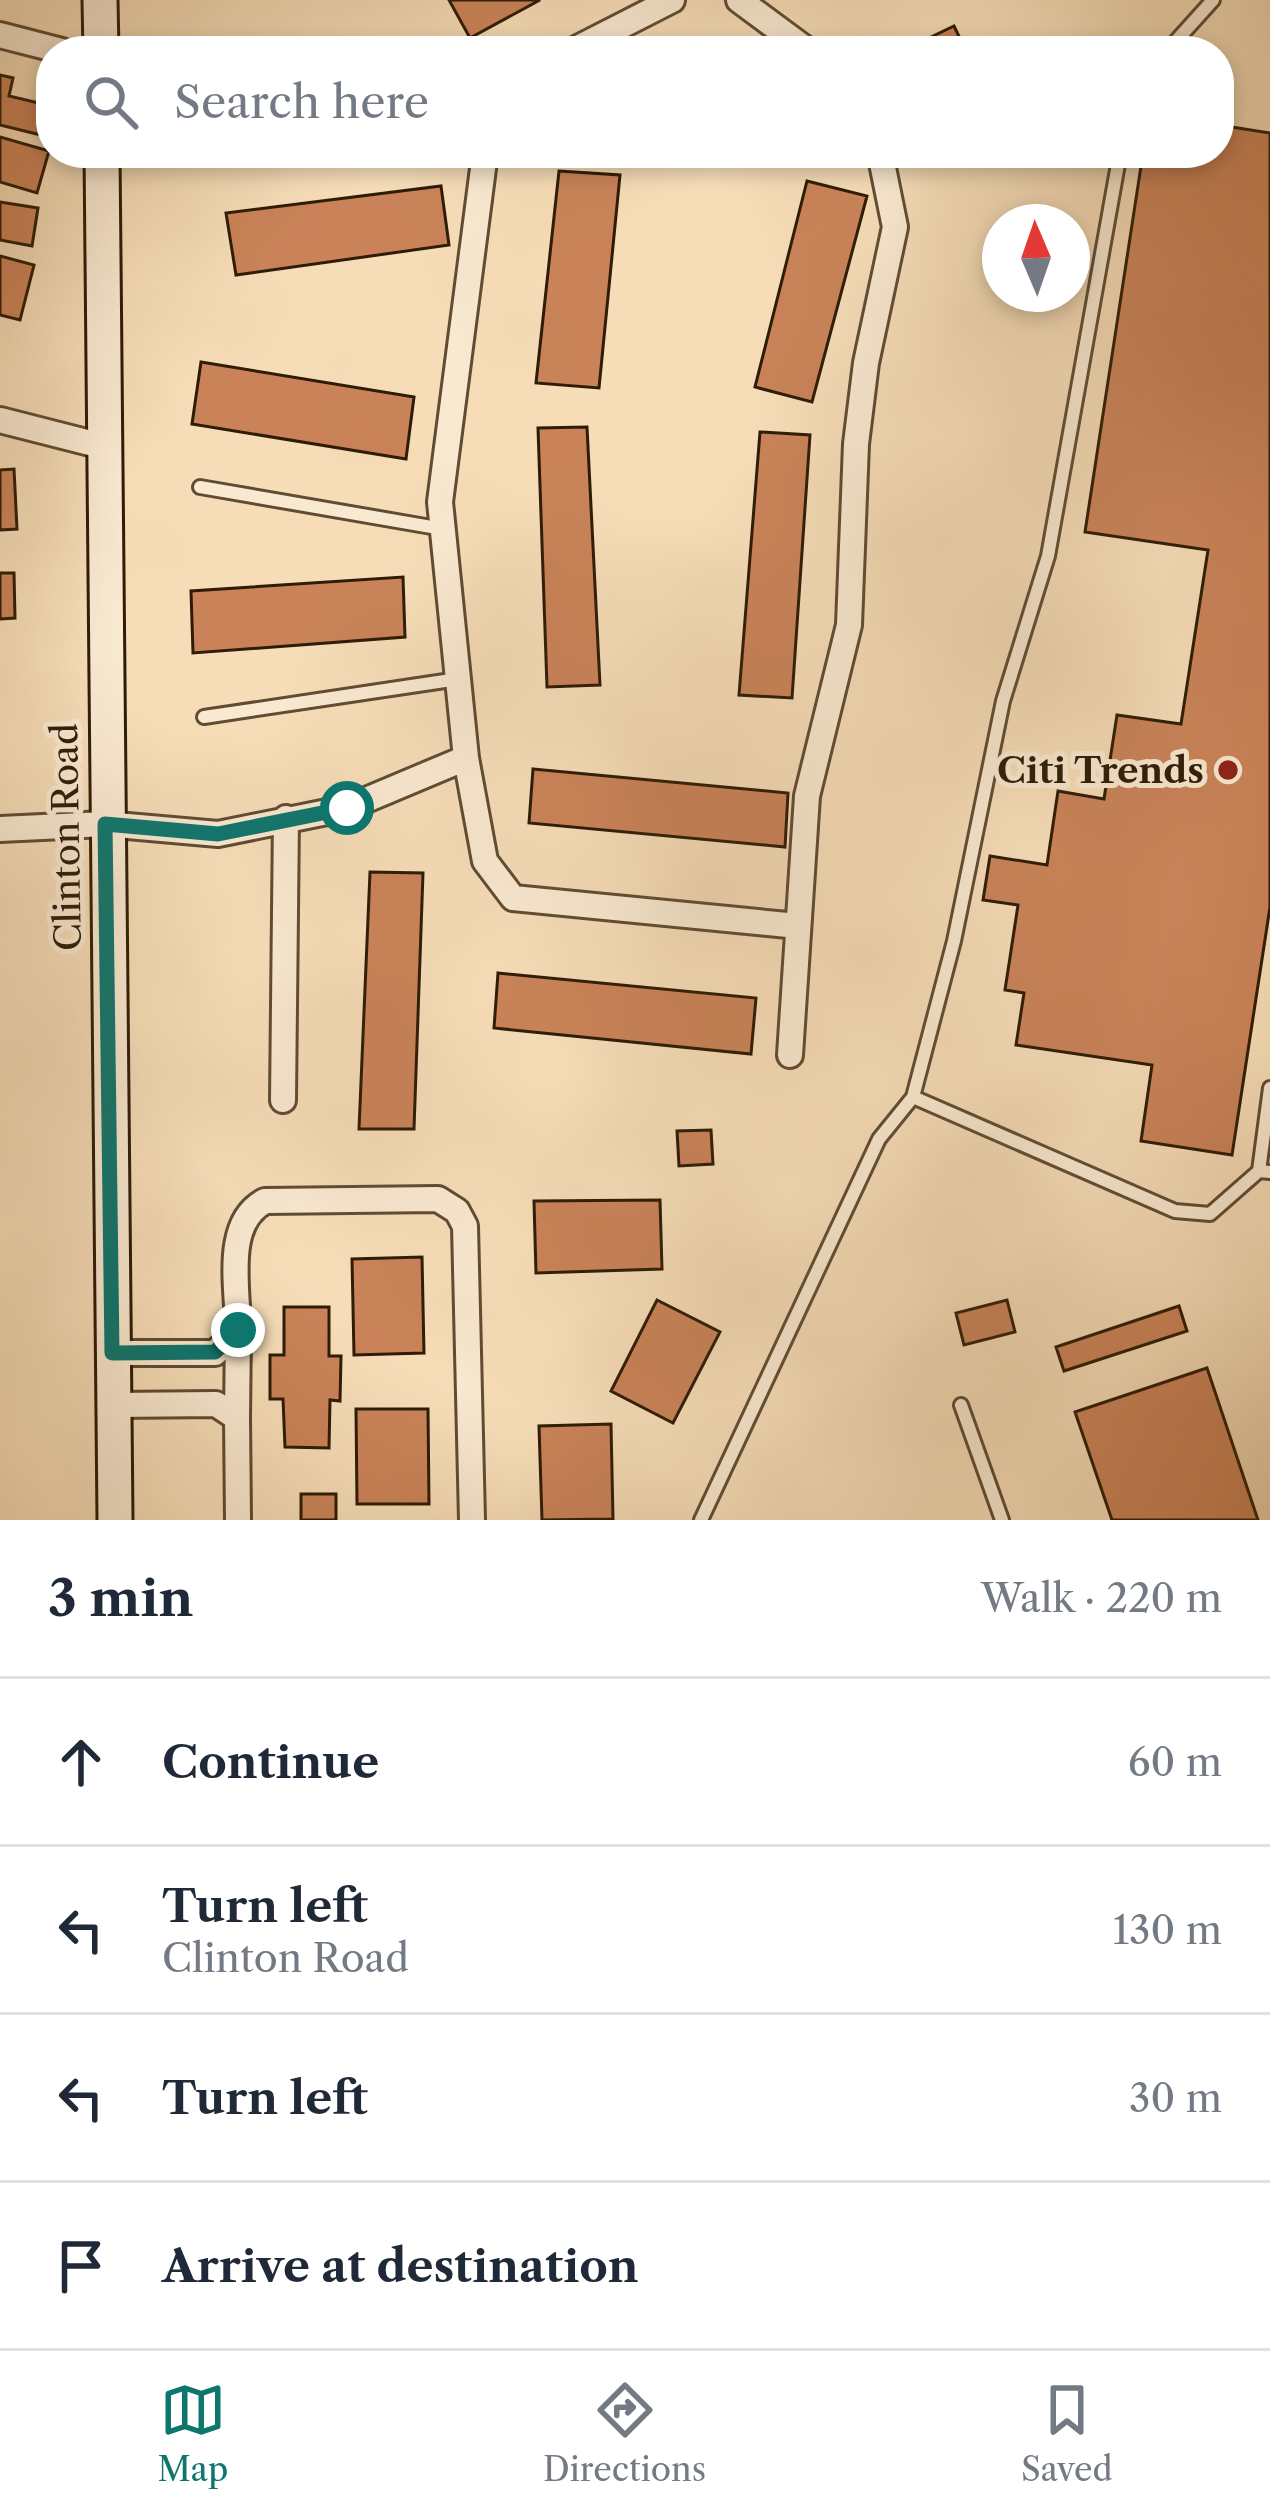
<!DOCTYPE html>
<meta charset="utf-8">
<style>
:root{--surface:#fff;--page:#f6f6f7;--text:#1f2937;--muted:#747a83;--line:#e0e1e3;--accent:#0f766e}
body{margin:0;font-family:"Libre Caslon Text",serif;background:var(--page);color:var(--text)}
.compass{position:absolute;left:982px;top:204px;width:108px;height:108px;border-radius:50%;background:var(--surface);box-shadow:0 6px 18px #0003;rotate:358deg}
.stop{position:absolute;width:36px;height:36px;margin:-27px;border:9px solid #0f766e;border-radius:50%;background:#fff}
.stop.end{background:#0f766e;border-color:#fff;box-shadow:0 3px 12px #0008}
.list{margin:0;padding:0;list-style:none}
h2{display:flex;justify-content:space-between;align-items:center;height:156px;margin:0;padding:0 48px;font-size:51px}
h2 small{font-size:39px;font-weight:400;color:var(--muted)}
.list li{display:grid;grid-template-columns:78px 1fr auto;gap:36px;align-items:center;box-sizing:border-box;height:168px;padding:0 48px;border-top:3px solid var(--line)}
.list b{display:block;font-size:45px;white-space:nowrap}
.list p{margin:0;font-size:39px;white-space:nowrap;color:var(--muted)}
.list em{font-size:39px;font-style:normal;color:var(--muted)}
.icon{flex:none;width:66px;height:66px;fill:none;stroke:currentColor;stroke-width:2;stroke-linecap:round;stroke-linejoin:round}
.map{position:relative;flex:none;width:1270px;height:1520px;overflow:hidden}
.search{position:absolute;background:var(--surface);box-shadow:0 6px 18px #0003;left:36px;right:36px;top:36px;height:132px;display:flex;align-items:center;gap:30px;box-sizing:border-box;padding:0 42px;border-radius:48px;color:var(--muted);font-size:45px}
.sheet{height:828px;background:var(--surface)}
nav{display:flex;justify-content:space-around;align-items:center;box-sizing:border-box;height:168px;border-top:3px solid var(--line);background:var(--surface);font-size:33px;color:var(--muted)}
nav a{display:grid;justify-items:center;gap:6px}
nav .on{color:var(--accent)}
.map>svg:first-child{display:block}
</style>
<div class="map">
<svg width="1270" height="1520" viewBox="0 0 1270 1520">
<rect width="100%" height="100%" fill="#f6ddb8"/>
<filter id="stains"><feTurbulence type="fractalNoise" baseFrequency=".00167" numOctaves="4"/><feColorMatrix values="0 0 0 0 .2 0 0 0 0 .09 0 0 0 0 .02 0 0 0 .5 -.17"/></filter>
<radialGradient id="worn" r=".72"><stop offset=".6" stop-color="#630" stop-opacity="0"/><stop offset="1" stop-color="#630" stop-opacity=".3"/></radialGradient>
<!-- building -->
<path fill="#ca8359" stroke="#2e1c07" stroke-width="3" d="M449,0H540L470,38Z
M954,26L966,51H902Z
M0,75L13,78L9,96L51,106L49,137L0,125Z
M1219,125L1270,133V907L1232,1155L1141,1141L1152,1065L1016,1045L1024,993L1005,990L1018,905L983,900L990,856L1047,865L1058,791L1104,799L1117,715L1181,724L1208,550L1085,532L1143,153H1219Z
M0,137L49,151L37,193L0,182Z
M559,171L620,175L599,388L536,383Z
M807,181L867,196L812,402L755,387Z
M441,186L449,245L236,275L226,213Z
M0,202L38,208L32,246L0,240Z
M0,256L34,265L20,320L0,315Z
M201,362L414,397L406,459L192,424Z
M587,427L600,685L547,687L538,428Z
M760,432L810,435L792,698L739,695Z
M14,469L17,529L0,530V470Z
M0,573H14L15,618L0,619Z
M403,577L405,637L193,653L191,591Z
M533,769L788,793L785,847L529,823Z
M370,872L423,873L414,1129H359Z
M498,973L756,998L751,1054L494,1028Z
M711,1130L713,1164L679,1166L677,1131Z
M660,1200L662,1269L536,1273L534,1201Z
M422,1257L424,1353L354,1355L352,1259Z
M657,1300L720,1332L673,1423L611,1391Z
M1007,1300L1015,1332L964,1345L956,1313Z
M1179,1306L1187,1331L1064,1371L1056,1347Z
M284,1307H329V1356H341L340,1401L330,1400L329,1448L285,1447L283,1399H270V1355H284Z
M1207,1368L1258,1520H1112L1075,1412Z
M356,1409H428L429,1504H357Z
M611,1424L613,1519L542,1520L539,1426Z
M301,1494H336V1520H301Z"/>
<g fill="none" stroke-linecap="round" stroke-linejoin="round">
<!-- lane casing -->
<g stroke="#604c33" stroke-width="18">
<path id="lane" d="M1167,51L1213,0
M200,487L443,529
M204,717L458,679
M913,1097L1175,1211L1210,1214L1259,1171L1270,1172
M1259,1171L1270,1088
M961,1405L1002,1520
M701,1520L879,1139L913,1097L954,941L1003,701L1048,556L1120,153"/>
</g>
<!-- street casing -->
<g stroke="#604c33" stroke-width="30">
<path id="street" d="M739,0L808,51
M0,35L62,51
M572,51L672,0
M485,153L440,502L466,758L485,861L513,898L798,926
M0,420L102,446
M0,829L105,824L218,834L347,808L466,758
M790,1055L807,796L849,625L856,444L866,363L895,227L880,153
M283,1100L286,818
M112,1353H215L238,1330C238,1288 223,1223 265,1201L438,1199L457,1211L465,1226L472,1520
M113,1405L216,1404L237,1418L238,1520
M237,1418L238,1330"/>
</g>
<!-- secondary casing -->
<g stroke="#2e1c07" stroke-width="39">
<path id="secondary" d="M100,0L101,51
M102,153L115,1520"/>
</g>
<!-- lane -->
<use href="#lane" stroke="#f9e9d1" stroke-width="12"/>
<!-- street -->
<use href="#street" stroke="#f9e9d1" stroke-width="24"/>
<!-- secondary -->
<use href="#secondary" stroke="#f9e9d1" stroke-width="33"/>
</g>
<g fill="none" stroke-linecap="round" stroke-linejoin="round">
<!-- route -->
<path stroke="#0f766e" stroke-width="15" d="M238,1330L215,1352L112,1353L105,824L218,834L347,808"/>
</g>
<!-- markers -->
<circle fill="#8f2418" stroke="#f9e9d1" stroke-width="4.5" cx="1228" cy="770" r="12"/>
<g text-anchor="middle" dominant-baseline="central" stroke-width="10" stroke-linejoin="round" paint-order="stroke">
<!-- poi labels -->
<g font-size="36" font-weight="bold" fill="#2e1c07" stroke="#f9e9d1" text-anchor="end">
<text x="1204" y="770">Citi Trends</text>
</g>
<!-- street labels -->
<g font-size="36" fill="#2e1c07" stroke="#f9e9d1">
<text transform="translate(66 837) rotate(-91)">Clinton Road</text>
</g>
</g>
<rect width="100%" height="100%" filter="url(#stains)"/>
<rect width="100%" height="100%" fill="url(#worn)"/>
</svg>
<svg class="compass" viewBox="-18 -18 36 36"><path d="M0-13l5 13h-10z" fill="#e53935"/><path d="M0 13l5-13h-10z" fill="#747a83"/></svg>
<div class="stop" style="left:347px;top:808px"></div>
<div class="stop end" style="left:238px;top:1330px"></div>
<div class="search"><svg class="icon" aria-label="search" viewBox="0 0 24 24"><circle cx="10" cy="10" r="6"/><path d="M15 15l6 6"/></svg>Search here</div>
</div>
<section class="sheet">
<h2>3 min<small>Walk · 220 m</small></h2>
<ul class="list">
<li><svg class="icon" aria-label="ahead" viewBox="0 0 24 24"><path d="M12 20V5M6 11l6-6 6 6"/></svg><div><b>Continue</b></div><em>60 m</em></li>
<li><svg class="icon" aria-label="left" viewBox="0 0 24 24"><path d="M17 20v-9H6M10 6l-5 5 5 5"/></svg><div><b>Turn left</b><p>Clinton Road</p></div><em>130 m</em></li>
<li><svg class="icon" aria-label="left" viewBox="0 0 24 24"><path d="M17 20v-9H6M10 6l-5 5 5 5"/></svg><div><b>Turn left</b></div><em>30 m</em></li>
<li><svg class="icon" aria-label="arrive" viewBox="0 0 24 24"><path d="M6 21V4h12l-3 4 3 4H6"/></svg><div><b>Arrive at destination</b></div></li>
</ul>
</section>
<nav>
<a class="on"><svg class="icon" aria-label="map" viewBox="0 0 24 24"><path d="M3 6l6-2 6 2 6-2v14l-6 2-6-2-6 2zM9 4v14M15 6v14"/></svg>Map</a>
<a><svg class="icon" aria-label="directions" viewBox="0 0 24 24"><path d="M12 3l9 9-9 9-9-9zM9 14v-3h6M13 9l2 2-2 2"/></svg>Directions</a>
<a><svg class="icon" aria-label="saved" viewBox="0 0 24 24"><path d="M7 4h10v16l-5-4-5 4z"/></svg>Saved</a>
</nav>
